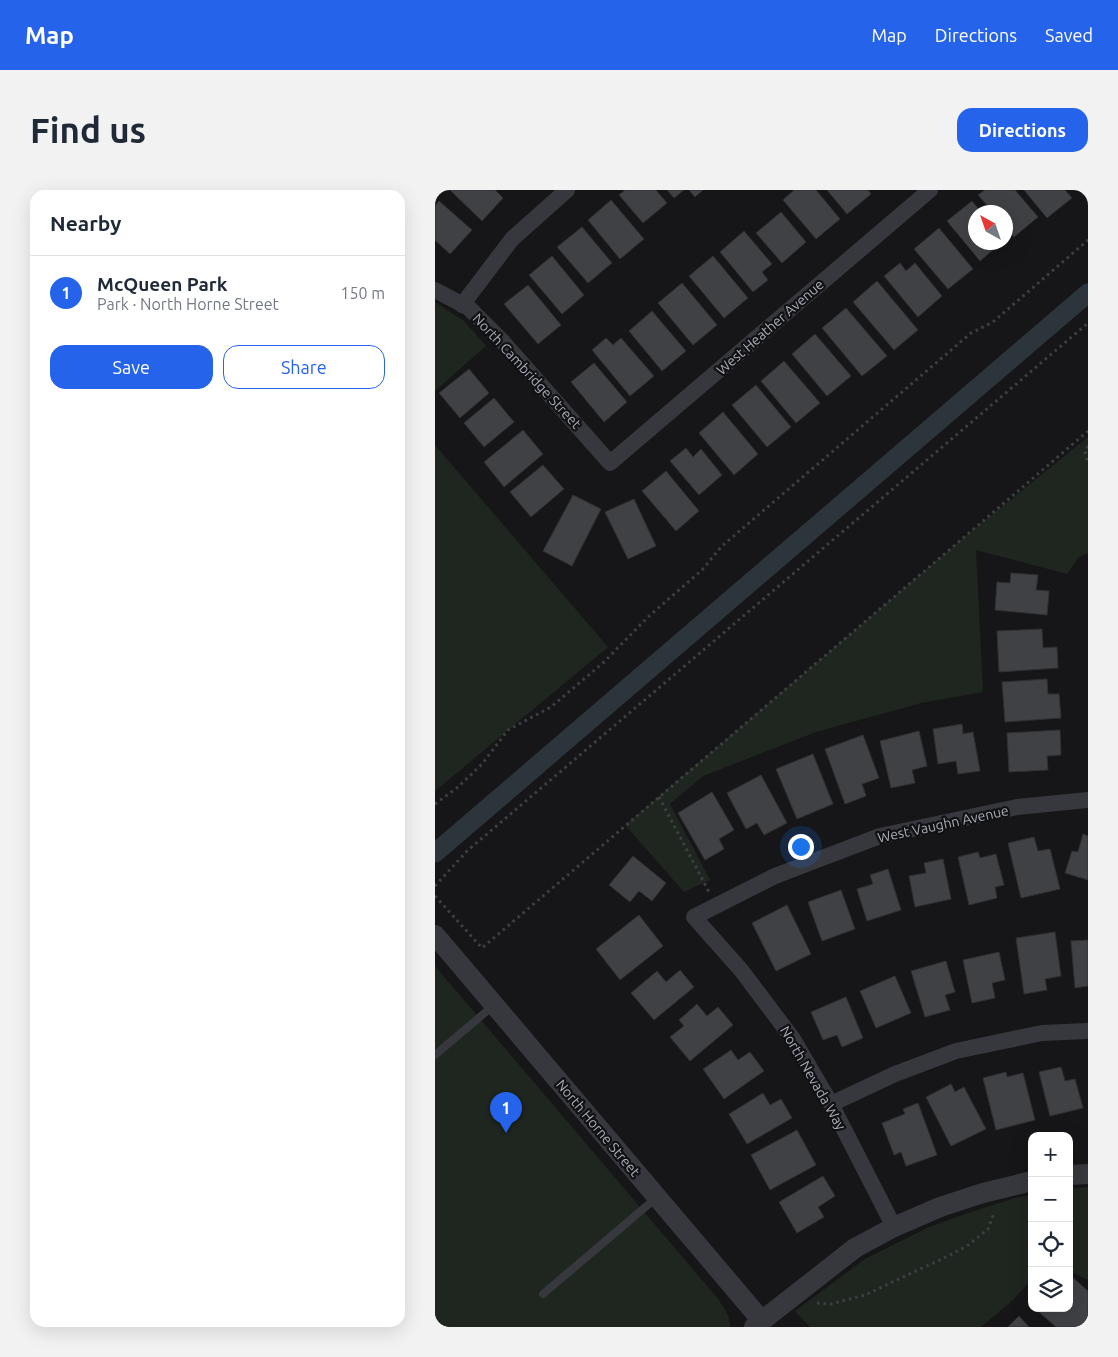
<!DOCTYPE html>
<meta charset="utf-8">
<style>
:root{--surface:#fff;--page:#f2f2f3;--text:#1f2937;--muted:#747a83;--line:#e0e1e3;--accent:#2563eb}
body{margin:0;font-family:Ubuntu,sans-serif;background:var(--page);color:var(--text)}
.controls{position:absolute;right:15px;bottom:15px;display:grid;overflow:hidden;border-radius:10px;box-shadow:0 5px 20px #0002}
.controls button{width:45px;height:45px;display:grid;place-items:center;padding:0;border:0;border-bottom:1px solid var(--line);background:var(--surface);color:var(--text);font:25px sans-serif}
.compass{position:absolute;left:533px;top:15px;width:45px;height:45px;border-radius:50%;background:var(--surface);box-shadow:0 5px 20px #0002;rotate:320deg}
.you{position:absolute;left:365px;top:656px;width:18px;height:18px;margin:-12px;border:4px solid #fff;border-radius:50%;background:#1a73e8;box-shadow:0 0 0 8px #1a73e833}
.badge{display:grid;place-items:center;width:32px;height:32px;border-radius:50%;background:var(--accent);color:#fff;font-size:16px;font-weight:700}
.pin{position:absolute;translate:-50% -41px;filter:drop-shadow(0 1px 2px #0008)}
.pin::after{content:'';position:absolute;top:26px;width:18px;height:15px;background:inherit;clip-path:polygon(0 0,100% 0,50% 100%)}
.list{margin:0;padding:0;list-style:none}
h2{display:flex;justify-content:space-between;align-items:center;height:65px;margin:0;padding:0 20px;font-size:21px}
h2 small{font-size:16px;font-weight:400;color:var(--muted)}
.list li{display:grid;grid-template-columns:32px 1fr auto;gap:15px;align-items:center;box-sizing:border-box;height:75px;padding:0 20px;border-top:1px solid var(--line)}
.list b{display:block;font-size:19px;white-space:nowrap}
.list p{margin:0;font-size:16px;white-space:nowrap;color:var(--muted)}
.list em{font-size:16px;font-style:normal;color:var(--muted)}
.actions{display:flex;gap:10px;padding:15px 20px}
.actions a{flex:1;padding:11px 0;border:1px solid var(--accent);border-radius:15px;text-align:center;font-size:18px;color:var(--accent)}
.actions .main{background:var(--accent);color:#fff}
.icon{flex:none;width:28px;height:28px;fill:none;stroke:currentColor;stroke-width:2;stroke-linecap:round;stroke-linejoin:round}
.map{position:relative;flex:none;width:653px;height:1137px;overflow:hidden;border-radius:15px}
header{display:flex;align-items:center;gap:30px;box-sizing:border-box;height:70px;padding:0 25px;background:var(--accent);color:#fff}
header strong{font-size:24px}
nav{display:flex;gap:28px;margin-inline-start:auto;font-size:18px}
.intro{display:flex;align-items:center;justify-content:space-between;box-sizing:border-box;height:120px;padding:0 30px}
h1{margin:0;font-size:35px}
.button{padding:12px 22px;border-radius:15px;background:var(--accent);color:#fff;font-size:18px;font-weight:700}
main{display:flex;gap:30px;padding:0 30px}
aside{flex:1;background:var(--surface);border-radius:15px;box-shadow:0 5px 20px #0002}
.map>svg:first-child{display:block}
</style>
<header>
<strong>Map</strong>
<nav><a>Map</a><a>Directions</a><a>Saved</a></nav>
</header>
<div class="intro"><h1>Find us</h1><a class="button">Directions</a></div>
<main>
<aside>
<h2>Nearby<small></small></h2>
<ul class="list">
<li><span class="badge">1</span><div><b>McQueen Park</b><p>Park · North Horne Street</p></div><em>150 m</em></li>
</ul>
<div class="actions"><a class="main">Save</a><a>Share</a></div>
</aside>
<div class="map">
<svg width="653" height="1137" viewBox="0 0 653 1137">
<rect width="100%" height="100%" fill="#161618"/>
<!-- green -->
<path fill="#1e261f" d="M0,112L29,131L51,156L0,201Z
M653,247V363L644,367L632,384L541,360L548,502L486,513L381,542L268,586L235,614L275,690L249,702L190,635L527,349Z
M0,255L173,457L0,601Z
M0,776L284,1110C289,1118 296,1128 295,1137H0Z
M653,997V1090L634,1081V999Z
M597,1005V1089L579,1109L546,1137H375L360,1121L430,1069L492,1038L530,1024L580,1008Z"/>
<g fill="none" stroke-linecap="round" stroke-linejoin="round">
<!-- canal -->
<path stroke="#2c353c" stroke-width="19" d="M0,663L653,103"/>
</g>
<!-- building -->
<path fill="#404145" stroke="#303034" d="M15,0H60L68,8L47,31Z
M190,0H221L232,13L208,33L184,5Z
M232,0H249L239,8Z
M254,0H268L260,7Z
M359,0H381L405,29L381,49L348,10Z
M392,0H433L436,4L412,24Z
M550,0H580L603,27L579,47L570,37V22H558L543,5Z
M589,0H630L637,8L612,28Z
M176,10L209,49L185,69L153,30Z
M4,11L37,40L15,64L0,50V16Z
M537,11L546,22H540V52H567L545,71L512,31Z
M346,22L371,52L347,73L321,43Z
M147,37L177,73L153,93L122,57Z
M504,38L538,79L513,99L479,59Z
M309,41L337,74L327,82L333,90L318,102L285,62Z
M117,66L149,105L127,124L94,85Z
M278,66L313,108L289,128L254,86Z
M465,73L471,81L480,73L507,106L483,127L449,86Z
M442,91L483,140L459,160L418,112Z
M247,93L282,135L258,155L223,113Z
M93,95L126,135L103,154L69,114Z
M411,118L452,166L427,186L387,138Z
M217,121L251,161L227,181L194,141Z
M380,144L416,186L392,206L357,164Z
M171,148L178,155L186,148L219,186L195,206L157,160Z
M349,171L385,213L361,233L326,191Z
M159,173L192,212L169,232L136,192Z
M34,179L54,203L25,228L4,203Z
M321,195L356,237L332,257L297,215Z
M59,208L79,232L49,257L29,233Z
M288,222L323,264L299,285L264,243Z
M88,240L108,264L69,297L49,272Z
M251,258L258,267L266,259L287,285L264,305L235,271Z
M108,275L129,299L96,327L75,302Z
M231,281L264,321L241,341L207,301Z
M138,305L166,319L137,376L108,361Z
M199,309L221,356L193,369L170,322Z
M576,383L603,385L601,400L614,401L612,425L560,420L562,392L575,393Z
M607,439L608,458L622,457L623,478L564,482L562,441Z
M612,489L613,504H624L626,528L570,532L567,492Z
M527,534L528,544L538,542L545,581L523,584L521,571L503,574L498,539Z
M625,540L626,565L612,566L613,580L574,582L572,543Z
M484,541L492,576L477,580L480,593L456,598L445,551Z
M428,545L444,588L427,594L431,606L410,614L390,559Z
M378,564L398,614L362,629L341,579Z
M326,585L352,633L329,645L322,633L311,639L292,603Z
M277,602L299,640L284,649L289,659L270,670L243,623Z
M648,644L653,646V690L630,683L637,661L643,662Z
M599,647L603,661L615,659L625,699L586,708L573,653Z
M543,662L545,668L561,664L569,695L560,697L562,708L534,715L523,667Z
M198,666L231,693L217,711L204,701L195,712L174,695Z
M508,669L516,709L480,717L474,686L491,683L489,673Z
M453,679L466,720L432,731L422,699L438,694L435,685Z
M406,700L420,739L387,751L373,712Z
M352,715L376,764L341,781L317,733Z
M204,725L228,756L185,790L161,759Z
M620,742L626,786L610,789L612,800L589,804L581,748Z
M653,750V796L640,798L636,751Z
M564,762L570,790L557,793L560,808L537,813L528,770Z
M511,771L520,802L510,805L515,820L490,827L476,781Z
M245,780L259,797L219,830L196,803L222,781L231,792Z
M460,786L476,823L441,838L425,801Z
M411,807L428,848L407,857L402,845L388,850L376,822Z
M262,814L272,826L283,817L298,835L255,871L235,847L249,836L244,830Z
M296,860L303,870L315,862L329,881L289,909L268,879Z
M626,877L630,891L640,889L648,918L615,926L604,882Z
M571,882L572,887L588,883L600,930L561,940L548,888Z
M516,894L520,902L529,897L551,939L516,956L491,907Z
M328,903L335,915L346,909L357,928L312,954L294,924Z
M483,913L502,965L471,976L466,962L459,965L447,933L470,924L468,919Z
M362,940L381,975L335,1000L316,965Z
M388,986L400,1006L383,1017L389,1027L362,1043L344,1012Z
M634,1084L653,1101V1137H621L604,1122L607,1118H634Z
M584,1126L594,1137H573Z"/>
<g fill="none" stroke-linecap="round" stroke-linejoin="round">
<!-- path -->
<path stroke="#3d3f44" stroke-width="3" stroke-dasharray="2.5 4" stroke-linecap="butt" d="M653,256L650,261L653,274
M224,607L274,702
M0,614L23,597L47,574L73,540L116,517L169,472L213,427L267,380L287,356L536,143L558,132L653,50
M0,696L32,661L653,133
M0,706L47,758L527,349L653,241
M382,1113L396,1114L430,1105L513,1066L532,1056L553,1039L559,1023"/>
<!-- service -->
<path stroke="#37383d" stroke-width="8" d="M0,865L59,815
M108,1104L221,1008"/>
<!-- minor -->
<path stroke="#37383d" stroke-width="16" d="M0,100L34,118L68,152L175,273L495,0
M27,115L77,49L132,0
M396,914L460,884L521,861L607,843L653,841
M459,1037L396,914L358,849L306,780L259,727L340,686L445,646L582,617L653,610"/>
<!-- tertiary -->
<path stroke="#37383d" stroke-width="20" d="M0,745L327,1131
M634,985L653,984
M319,1137L420,1058L459,1037L505,1017L548,1003L597,991"/>
</g>
<g text-anchor="middle" dominant-baseline="central" stroke-width="4.5" stroke-linejoin="round" paint-order="stroke">
<!-- street labels -->
<g font-size="14" fill="#a8adb8" stroke="#111113">
<text transform="translate(335 137) rotate(-41)">West Heather Avenue</text>
<text transform="translate(92 181) rotate(47)">North Cambridge Street</text>
<text transform="translate(508 634) rotate(-12)">West Vaughn Avenue</text>
<text transform="translate(378 888) rotate(60)">North Nevada Way</text>
<text transform="translate(163 938) rotate(50)">North Horne Street</text>
</g>
</g>
</svg>
<div class="controls">
<button>+</button>
<button>−</button>
<button><svg class="icon" aria-label="locate" viewBox="0 0 24 24"><circle cx="12" cy="12" r="6"/><path d="M12 2v4M12 18v4M2 12h4M18 12h4"/></svg></button>
<button><svg class="icon" aria-label="layers" viewBox="0 0 24 24"><path d="M12 4l9 5-9 5-9-5zM3 14l9 5 9-5"/></svg></button>
</div>
<svg class="compass" viewBox="-18 -18 36 36"><path d="M0-13l5 13h-10z" fill="#e53935"/><path d="M0 13l5-13h-10z" fill="#747a83"/></svg>
<div class="you"></div>
<div class="pin badge" style="left:71px;top:943px">1</div>
</div>
</main>
